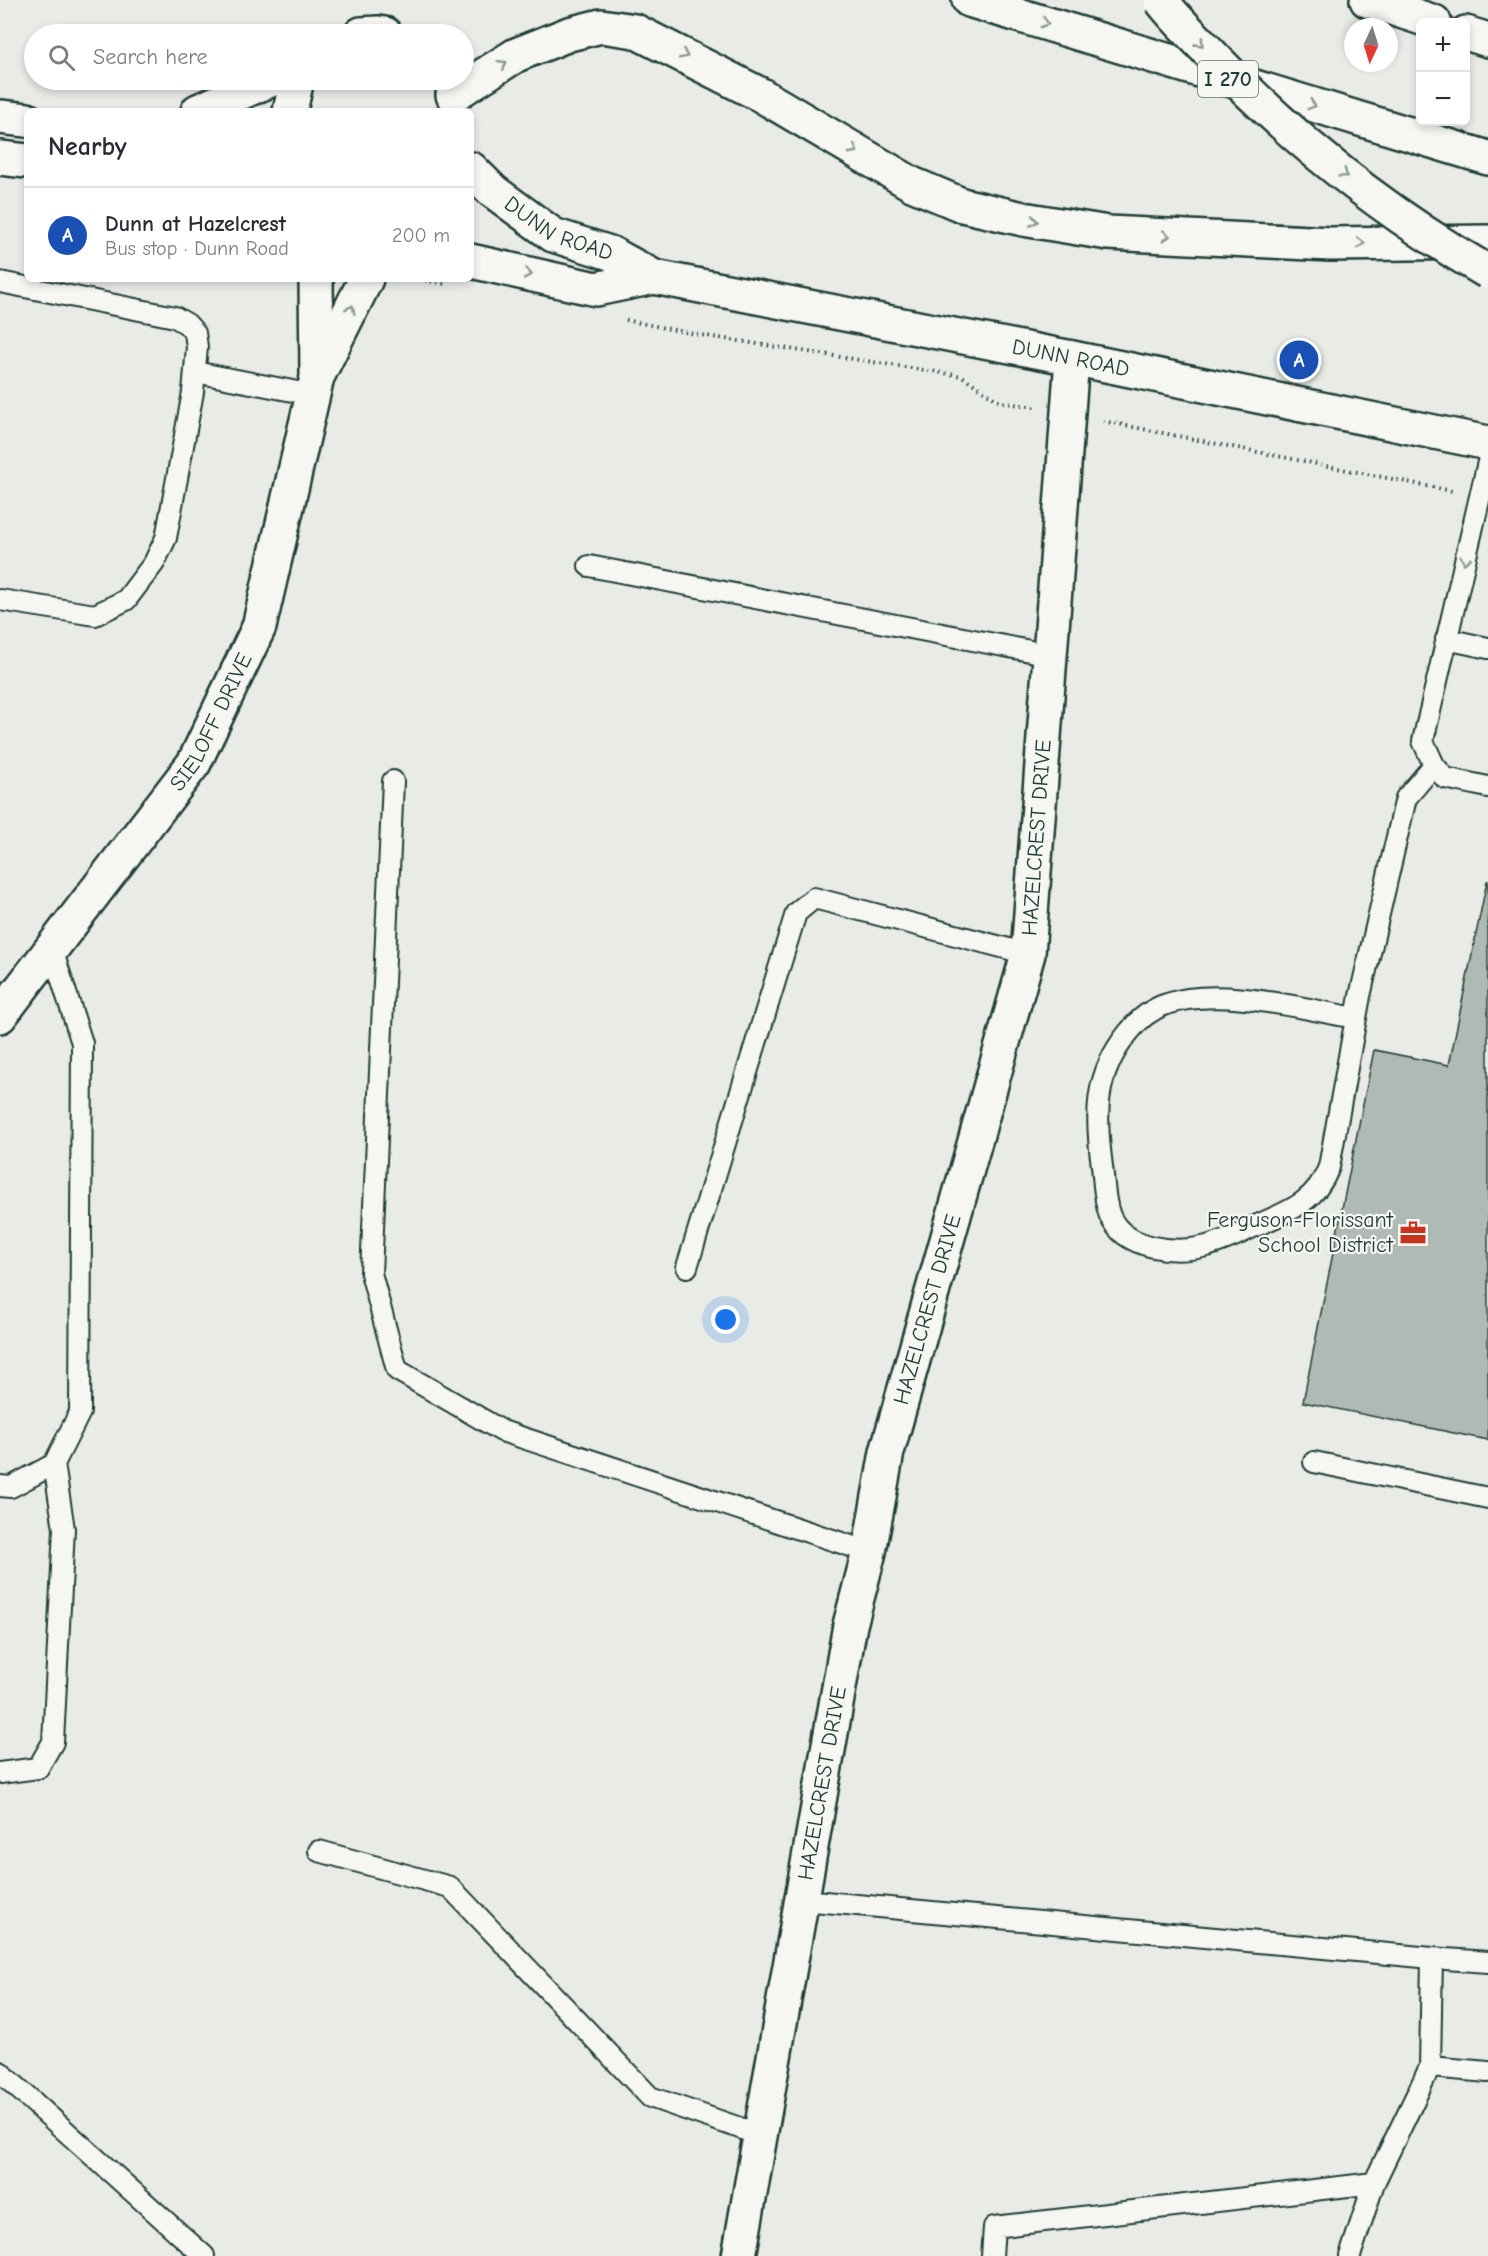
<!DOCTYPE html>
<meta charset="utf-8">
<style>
:root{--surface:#fff;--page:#f2f2f3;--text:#2b2b33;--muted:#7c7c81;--line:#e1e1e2;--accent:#1a73e8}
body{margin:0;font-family:"Comic Neue",sans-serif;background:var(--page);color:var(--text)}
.controls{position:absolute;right:18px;top:18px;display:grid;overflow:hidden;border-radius:9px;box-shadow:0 3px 9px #0003}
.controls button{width:54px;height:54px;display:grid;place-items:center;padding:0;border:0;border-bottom:2px solid var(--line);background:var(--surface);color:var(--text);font:30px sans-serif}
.compass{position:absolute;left:1344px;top:18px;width:54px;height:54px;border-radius:50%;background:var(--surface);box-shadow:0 3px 9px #0003;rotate:184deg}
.you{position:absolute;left:726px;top:1320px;width:21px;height:21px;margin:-15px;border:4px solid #fff;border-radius:50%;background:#1a73e8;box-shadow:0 0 0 9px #1a73e833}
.badge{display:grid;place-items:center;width:39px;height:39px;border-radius:50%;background:var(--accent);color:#fff;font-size:20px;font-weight:700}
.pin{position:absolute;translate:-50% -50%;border:3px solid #fff;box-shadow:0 2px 6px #0006}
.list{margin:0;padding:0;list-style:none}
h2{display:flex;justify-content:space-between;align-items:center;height:78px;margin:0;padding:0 24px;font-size:26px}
h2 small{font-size:20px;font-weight:400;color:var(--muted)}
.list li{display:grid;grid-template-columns:39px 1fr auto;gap:18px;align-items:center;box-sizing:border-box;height:96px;padding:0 24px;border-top:2px solid var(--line)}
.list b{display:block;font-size:22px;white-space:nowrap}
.list p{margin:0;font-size:20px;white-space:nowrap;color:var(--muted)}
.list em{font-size:20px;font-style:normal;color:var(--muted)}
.icon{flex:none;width:33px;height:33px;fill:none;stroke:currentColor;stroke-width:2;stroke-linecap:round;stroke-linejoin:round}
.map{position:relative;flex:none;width:1488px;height:2256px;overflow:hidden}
.search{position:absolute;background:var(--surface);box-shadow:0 3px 9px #0003;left:24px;top:24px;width:450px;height:66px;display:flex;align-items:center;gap:15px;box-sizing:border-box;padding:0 21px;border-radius:33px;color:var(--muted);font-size:22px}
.panel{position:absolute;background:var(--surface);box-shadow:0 3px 9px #0003;left:24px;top:108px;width:450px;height:174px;border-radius:9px}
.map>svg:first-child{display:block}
</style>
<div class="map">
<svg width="1488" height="2256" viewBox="0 0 1488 2256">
<rect width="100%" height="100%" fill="#e9ebe7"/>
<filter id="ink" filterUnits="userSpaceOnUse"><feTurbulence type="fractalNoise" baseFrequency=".0167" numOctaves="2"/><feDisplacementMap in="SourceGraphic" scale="12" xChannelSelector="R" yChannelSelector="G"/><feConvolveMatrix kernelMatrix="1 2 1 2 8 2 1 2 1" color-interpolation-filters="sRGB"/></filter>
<g filter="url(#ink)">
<!-- building -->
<path fill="#b0bab5" stroke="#1f3d34" stroke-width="1.5" d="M1487,881H1488V1440L1303,1402L1374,1050L1449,1065Z"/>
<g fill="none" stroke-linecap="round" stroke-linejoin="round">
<!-- service casing -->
<g stroke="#1f3d34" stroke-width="24">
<path id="service" d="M0,282L175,317L187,324L195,333L197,347L193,392L166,538L154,563L126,600L95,615L0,600
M195,372L313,395
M1488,462L1423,741L1434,765L1445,778L1488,787
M589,566L1051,655
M1446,639L1488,648
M393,781L371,1273L397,1370L502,1431L869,1552
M1356,1018C1303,1009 1219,986 1167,1004C1151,1009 1138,1020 1128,1033C1094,1075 1095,1115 1102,1166C1104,1181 1104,1201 1110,1216C1125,1250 1176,1254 1207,1246C1223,1241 1238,1235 1253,1227C1286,1212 1315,1204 1329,1167L1356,1018L1360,996L1406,798L1434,765
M687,1267L796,913L814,898L1028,954
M1314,1462L1488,1498
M0,1486L11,1487L54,1464L80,1412L82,1043L52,949
M0,1773L38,1768L53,1742L64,1529L54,1464
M319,1851L450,1887L650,2097L760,2135
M803,1900L1432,1958L1430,2067L1374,2183L1350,2256
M1432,1958L1488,1962
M1430,2067L1488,2072
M0,2072L204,2256
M992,2256L994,2227L1374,2183"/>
</g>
<!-- minor casing -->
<g stroke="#1f3d34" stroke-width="38">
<g id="minor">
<path d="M316,279L317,372"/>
<path id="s1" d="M0,1016L194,763L259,627L317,377L366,279"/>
<path id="s2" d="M739,2256L850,1625L869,1552L887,1452L1028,954L1072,358"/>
</g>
</g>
<!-- tertiary casing -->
<g stroke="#1f3d34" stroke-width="38">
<g id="tertiary">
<path d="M361,34L378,33L385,34"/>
<path d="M198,111L270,80"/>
<path d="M290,111L296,84L298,80"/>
<path d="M0,117L27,120"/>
<path d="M0,158L27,161"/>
<path id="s3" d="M471,169L493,191L553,235L610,253L654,277L1072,358L1488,443"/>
<path d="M471,261L596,289L654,277"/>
</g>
</g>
<!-- motorway casing -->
<g stroke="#1f3d34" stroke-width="38">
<path id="motorway" d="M969,0L1488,158
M1367,0L1434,22
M1466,33L1488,40
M453,95L516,55L569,34L601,26L635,31L761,95L912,184L962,205L1023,219L1108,233L1331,244L1488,242"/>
</g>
<!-- path -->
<path stroke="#1f3d34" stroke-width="4" stroke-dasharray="1.5 4.5" stroke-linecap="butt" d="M419,279L445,284
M626,320L694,334L962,376L1000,402L1035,407
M1103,421L1452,491"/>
<!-- service -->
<use href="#service" stroke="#f6f6f2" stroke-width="20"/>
<!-- minor -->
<use href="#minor" stroke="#f6f6f2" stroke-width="33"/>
<!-- tertiary -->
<use href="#tertiary" stroke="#f6f6f2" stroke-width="33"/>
<!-- motorway -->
<use href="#motorway" stroke="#f6f6f2" stroke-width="33"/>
<!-- motorway-bridge casing -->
<g stroke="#1f3d34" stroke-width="38" stroke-linecap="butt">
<path id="motorway-bridge" d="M1161,0C1175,19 1194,36 1210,53C1291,138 1387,214 1488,272"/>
</g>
<!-- motorway-bridge -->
<use href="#motorway-bridge" stroke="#f6f6f2" stroke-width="33"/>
</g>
<!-- one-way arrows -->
<defs><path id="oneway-chevron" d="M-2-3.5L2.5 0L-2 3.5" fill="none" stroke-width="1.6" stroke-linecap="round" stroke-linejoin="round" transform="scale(1.5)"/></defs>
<g stroke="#8a9a93">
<use href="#oneway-chevron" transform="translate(1045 23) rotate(17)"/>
<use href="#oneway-chevron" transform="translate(1200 43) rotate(46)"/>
<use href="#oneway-chevron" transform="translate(684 55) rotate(26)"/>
<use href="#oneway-chevron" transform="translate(503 64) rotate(-32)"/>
<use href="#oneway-chevron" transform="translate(1312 105) rotate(17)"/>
<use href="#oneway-chevron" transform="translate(854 150) rotate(30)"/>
<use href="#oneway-chevron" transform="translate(1344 174) rotate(37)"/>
<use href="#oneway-chevron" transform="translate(1034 221) rotate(9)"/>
<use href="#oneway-chevron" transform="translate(1166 236) rotate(3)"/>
<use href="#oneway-chevron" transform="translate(1361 243) rotate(-1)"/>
<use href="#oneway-chevron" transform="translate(528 274) rotate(13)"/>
<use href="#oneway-chevron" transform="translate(351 309) rotate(-63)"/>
<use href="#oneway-chevron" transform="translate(1465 560) rotate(103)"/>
</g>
</g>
<!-- icons -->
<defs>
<g id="office-bare" transform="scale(2.07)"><path d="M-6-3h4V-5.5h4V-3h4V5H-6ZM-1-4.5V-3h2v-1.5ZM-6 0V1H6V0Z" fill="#c8321e" stroke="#f6f6f2" stroke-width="2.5" paint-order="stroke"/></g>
</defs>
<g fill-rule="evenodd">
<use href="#office-bare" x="1413" y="1233"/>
</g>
<g text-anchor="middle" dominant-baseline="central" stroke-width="4.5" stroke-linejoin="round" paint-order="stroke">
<!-- shield labels -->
<rect fill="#f6f6f2" stroke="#60746d" stroke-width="1.5" x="1198" y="61" width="60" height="36" rx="4.5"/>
<g font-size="21" font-weight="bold" fill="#1f3d34">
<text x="1228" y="79">I 270</text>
</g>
<!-- street labels -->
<g font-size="22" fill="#1f3d34" stroke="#f6f6f2">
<text stroke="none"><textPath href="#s3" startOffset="108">DUNN ROAD</textPath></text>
<text stroke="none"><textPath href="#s3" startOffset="640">DUNN ROAD</textPath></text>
<text stroke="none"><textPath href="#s1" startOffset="363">SIELOFF DRIVE</textPath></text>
<text stroke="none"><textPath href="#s2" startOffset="1452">HAZELCREST DRIVE</textPath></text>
<text stroke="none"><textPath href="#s2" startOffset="966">HAZELCREST DRIVE</textPath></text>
<text stroke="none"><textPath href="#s2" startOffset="480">HAZELCREST DRIVE</textPath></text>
</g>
<!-- poi labels -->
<g font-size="22" fill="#1f3d34" stroke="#f6f6f2" text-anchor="end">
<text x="1393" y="1220">Ferguson-Florissant<tspan x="1393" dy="25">School District</tspan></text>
</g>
</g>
</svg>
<div class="controls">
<button>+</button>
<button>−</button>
</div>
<svg class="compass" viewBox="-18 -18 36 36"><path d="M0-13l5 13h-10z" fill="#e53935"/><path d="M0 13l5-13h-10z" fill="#7c7c81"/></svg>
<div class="you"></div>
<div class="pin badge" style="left:1299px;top:360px;background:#1a4fb4">A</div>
<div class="search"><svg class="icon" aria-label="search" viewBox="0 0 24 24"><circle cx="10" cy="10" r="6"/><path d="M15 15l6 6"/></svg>Search here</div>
<section class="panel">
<h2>Nearby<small></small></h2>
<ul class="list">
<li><span class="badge" style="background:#1a4fb4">A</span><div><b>Dunn at Hazelcrest</b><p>Bus stop · Dunn Road</p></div><em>200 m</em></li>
</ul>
</section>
</div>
